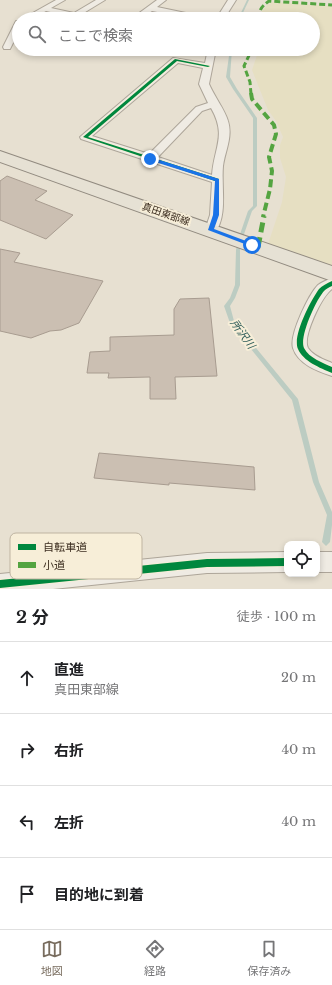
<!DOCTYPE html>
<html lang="ja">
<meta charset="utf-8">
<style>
:root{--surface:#fff;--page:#f2f2f2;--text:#202124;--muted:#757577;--line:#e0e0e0;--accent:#786c5e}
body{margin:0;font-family:"Libre Baskerville","Noto Sans JP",serif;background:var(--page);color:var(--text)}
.controls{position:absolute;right:12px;bottom:12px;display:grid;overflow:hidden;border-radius:8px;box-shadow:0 2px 6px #0003}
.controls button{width:36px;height:36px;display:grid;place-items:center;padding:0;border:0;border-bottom:1px solid var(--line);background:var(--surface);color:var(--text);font:20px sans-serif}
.stop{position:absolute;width:12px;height:12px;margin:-9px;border:3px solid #1a73e8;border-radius:50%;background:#fff}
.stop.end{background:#1a73e8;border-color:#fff;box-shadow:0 1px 4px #0008}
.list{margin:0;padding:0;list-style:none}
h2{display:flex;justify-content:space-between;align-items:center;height:52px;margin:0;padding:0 16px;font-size:17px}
h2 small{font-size:13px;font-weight:400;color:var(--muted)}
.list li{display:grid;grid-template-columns:26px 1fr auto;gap:12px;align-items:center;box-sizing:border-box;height:72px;padding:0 16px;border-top:1px solid var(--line)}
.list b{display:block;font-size:15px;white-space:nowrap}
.list p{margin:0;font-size:13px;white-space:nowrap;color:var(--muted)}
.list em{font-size:13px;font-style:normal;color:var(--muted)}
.icon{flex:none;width:22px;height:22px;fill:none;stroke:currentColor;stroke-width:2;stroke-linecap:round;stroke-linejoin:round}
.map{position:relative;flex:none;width:332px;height:589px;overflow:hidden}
.search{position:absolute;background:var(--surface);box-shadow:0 2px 6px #0003;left:12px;right:12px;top:12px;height:44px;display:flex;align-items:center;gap:10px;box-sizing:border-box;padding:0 14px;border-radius:22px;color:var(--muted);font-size:15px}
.sheet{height:340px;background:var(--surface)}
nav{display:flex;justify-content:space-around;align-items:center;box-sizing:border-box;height:56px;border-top:1px solid var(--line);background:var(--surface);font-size:11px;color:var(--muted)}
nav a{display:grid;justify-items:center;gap:2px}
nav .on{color:var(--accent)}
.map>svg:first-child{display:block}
</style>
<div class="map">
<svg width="332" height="589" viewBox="0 0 332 589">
<rect width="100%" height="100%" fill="#e7e0d1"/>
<!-- farmland -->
<path fill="#e6dfc2" d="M273,2L332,6V266L325,265L268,244L282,202L286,177L280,158V145L283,137L276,121L268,110L252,70L259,49H313V19H262V11L267,5Z"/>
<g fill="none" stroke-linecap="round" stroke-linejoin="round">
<!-- stream -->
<path fill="#bcccc2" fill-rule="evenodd" d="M247,0H249L240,19H238Z
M230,49H232L230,77L237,89L257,118V206L252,211L242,240L240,250V285L235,298L230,306L234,321L298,399L319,482L332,512V525L330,542L326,546L322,542L327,515L313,482L292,400L230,323L224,306L230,298L235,285L236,250L238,240L248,211L253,206V118L233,89L226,77Z"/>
</g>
<!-- building -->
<path fill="#cbbfb2" stroke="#a89c90" d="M7,176L47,191L35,200L73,215L46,239L0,220V181Z
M0,249L20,253L14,262L103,281L79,323L61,330L50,331L31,338L0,331Z
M209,298L217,376L175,377L176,399H150V377L108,378L109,373H87L90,352L110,351V337L174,335V309L180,299Z
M99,453L254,467L255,490L169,483V485L94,478Z"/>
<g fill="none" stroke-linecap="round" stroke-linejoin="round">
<!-- street casing -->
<g stroke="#ada599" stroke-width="2">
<path id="street" d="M56,0H65L51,8L74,13L96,0H105L82,14L96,17L97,19H82L46,11L32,19H22Z
M157,0H166L157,7L205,17L209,19H194L152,11L140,19H131Z
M228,0H236L224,19H216Z
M16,21H19V31L10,49H4L3,47Z
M208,49H216L209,84C214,96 225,110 228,121C233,137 225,151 223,166C221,188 228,214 215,233H207L205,230L210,215L212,182L81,139L80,137L173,58L205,63ZM178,63L203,68L199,84L208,103L196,107L149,154L92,136ZM211,108C227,136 214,147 212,175L158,157L202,111Z
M332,278V289C322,296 302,337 308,348C313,356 325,360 332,363V376C317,371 298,364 293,348C289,335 309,294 318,285C322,282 327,280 332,278Z
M287,552V572L207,573L53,589H0V574L207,553Z
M317,552H332V572H317Z"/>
</g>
<!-- primary casing -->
<g stroke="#928b80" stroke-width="2">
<path id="primary" d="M0,151L332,266V281L0,162Z"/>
</g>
<!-- street -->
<use href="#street" fill="#efebe3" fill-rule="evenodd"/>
<!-- primary -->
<use href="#primary" fill="#e6e1d4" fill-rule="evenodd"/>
<!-- quiet-far2 -->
<path stroke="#54a441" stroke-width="3" stroke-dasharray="6 3" stroke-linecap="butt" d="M260,19C258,10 262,6 269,1L332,5
M251,94L250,82L244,66L252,49"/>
<!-- quiet-far1 -->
<path stroke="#54a441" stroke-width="4" stroke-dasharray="8 4" stroke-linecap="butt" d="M251,93L252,99L274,125L276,134L269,157L272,171L270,189L263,217"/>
<!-- quiet -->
<path stroke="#54a441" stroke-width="5" stroke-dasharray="10 5" stroke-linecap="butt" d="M258,247L264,216"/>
<!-- cycleway casing -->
<g stroke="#f7eed8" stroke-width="2">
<path id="cycleway" d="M175,59L210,66L208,67L177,61L88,137L219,179V181H215L83,137Z
M332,281V286C329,287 326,289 324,291C316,300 299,337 304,348C309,358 323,363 332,367V373C320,368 303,361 298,349C292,336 311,300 319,289C322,286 327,283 332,281Z
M287,558V566L207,567L0,588V580L207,559Z"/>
</g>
<!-- cycleway -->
<use href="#cycleway" fill="#00873e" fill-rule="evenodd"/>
</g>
<!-- route -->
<path fill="#1a73e8" d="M150,157L219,179V215L214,229L254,244V246H250L208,230L213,215L215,181L149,160V158Z"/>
<g text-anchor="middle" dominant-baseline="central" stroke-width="4" stroke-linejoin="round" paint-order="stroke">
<!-- street labels -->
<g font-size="10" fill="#3d2e20" stroke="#f7eed8">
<text transform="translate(166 214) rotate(19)">真田東部線</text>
</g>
<!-- water labels -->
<g font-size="11" font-style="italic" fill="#2f5d5a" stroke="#f7eed8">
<text transform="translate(243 334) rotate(54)">所沢川</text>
</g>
</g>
<!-- legend -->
<rect x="10" y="533" width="132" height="46" rx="6" fill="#f7eed8" stroke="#bfb4a1" stroke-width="1"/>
<rect x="18" y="544" width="18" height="6" fill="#00873e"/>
<rect x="18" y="562" width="18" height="6" fill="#54a441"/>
<g font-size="11" fill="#3d2e20">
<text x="43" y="551">自転車道</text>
<text x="43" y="569">小道</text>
</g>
</svg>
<div class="controls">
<button><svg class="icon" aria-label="locate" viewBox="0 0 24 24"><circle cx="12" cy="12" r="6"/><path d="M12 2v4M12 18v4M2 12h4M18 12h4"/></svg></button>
</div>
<div class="stop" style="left:252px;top:245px"></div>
<div class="stop end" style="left:150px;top:159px"></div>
<div class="search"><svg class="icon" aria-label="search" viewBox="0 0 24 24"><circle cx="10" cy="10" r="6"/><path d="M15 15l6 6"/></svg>ここで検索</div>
</div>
<section class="sheet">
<h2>2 分<small>徒歩 · 100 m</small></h2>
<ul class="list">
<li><svg class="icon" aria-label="ahead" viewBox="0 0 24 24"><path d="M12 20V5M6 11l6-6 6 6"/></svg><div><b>直進</b><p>真田東部線</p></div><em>20 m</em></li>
<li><svg class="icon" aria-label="right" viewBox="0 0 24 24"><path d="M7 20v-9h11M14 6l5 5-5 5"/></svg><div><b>右折</b></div><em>40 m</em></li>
<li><svg class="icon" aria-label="left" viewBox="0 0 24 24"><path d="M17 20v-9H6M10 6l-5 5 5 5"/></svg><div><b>左折</b></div><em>40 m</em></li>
<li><svg class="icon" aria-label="arrive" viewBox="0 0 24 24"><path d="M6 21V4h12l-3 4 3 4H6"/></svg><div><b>目的地に到着</b></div></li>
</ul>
</section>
<nav>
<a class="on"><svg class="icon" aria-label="map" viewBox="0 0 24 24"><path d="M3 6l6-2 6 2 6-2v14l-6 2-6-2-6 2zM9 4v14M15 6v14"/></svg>地図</a>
<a><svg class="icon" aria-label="directions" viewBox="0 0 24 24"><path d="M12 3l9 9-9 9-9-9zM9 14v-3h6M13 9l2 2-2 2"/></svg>経路</a>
<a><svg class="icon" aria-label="saved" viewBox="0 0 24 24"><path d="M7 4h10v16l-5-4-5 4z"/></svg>保存済み</a>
</nav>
